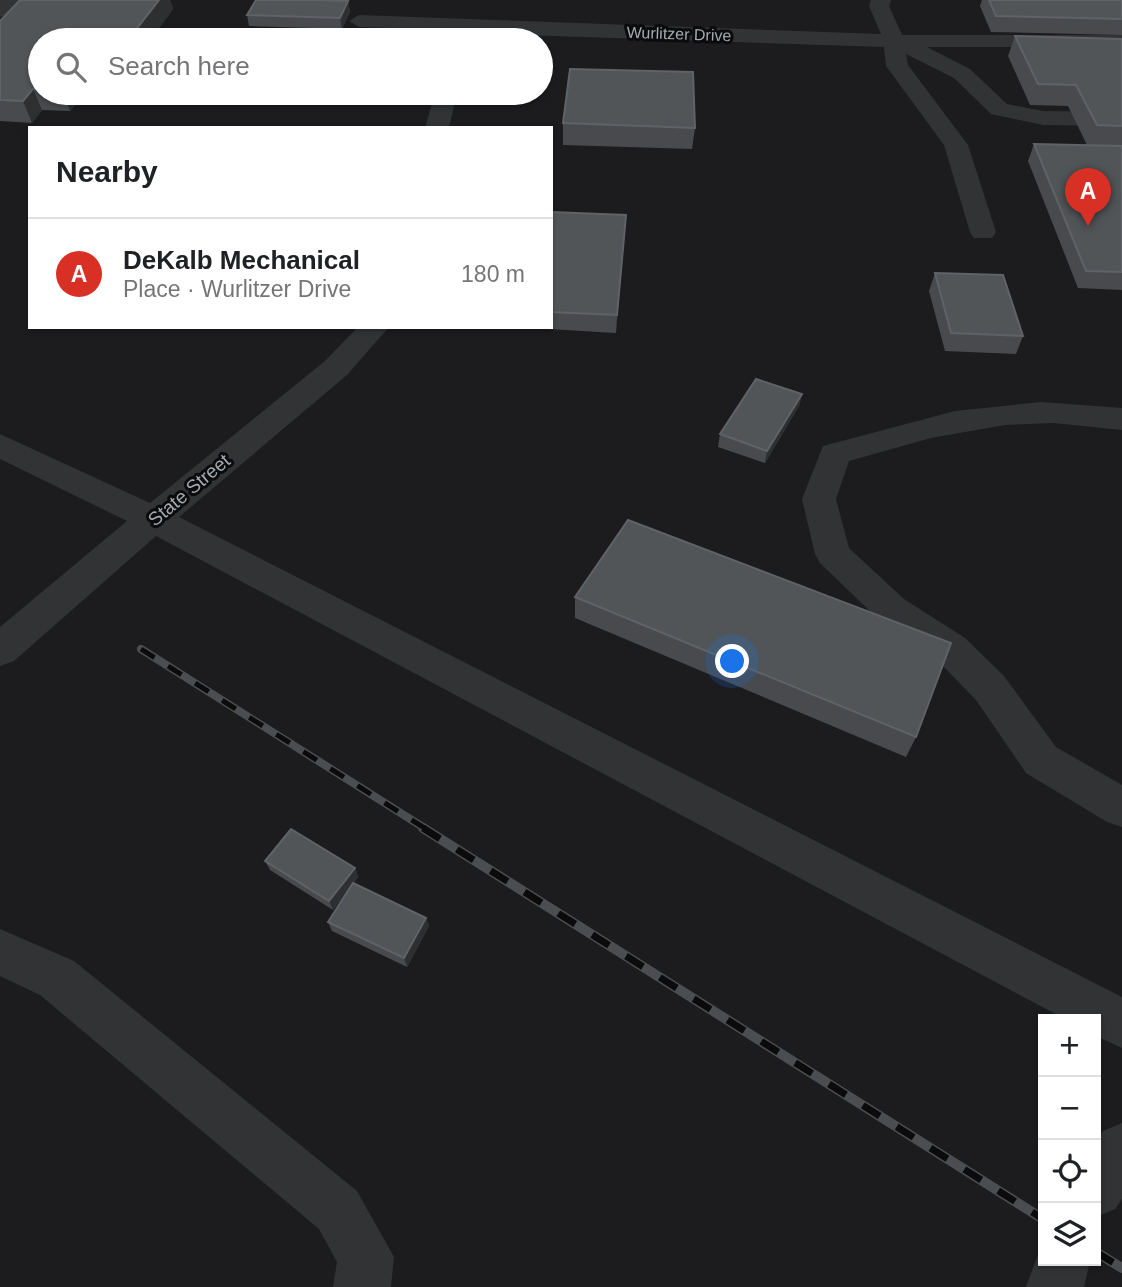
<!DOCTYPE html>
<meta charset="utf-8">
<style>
:root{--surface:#fff;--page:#f6f6f6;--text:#202124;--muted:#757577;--line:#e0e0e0;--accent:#d93025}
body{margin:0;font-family:Helvetica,sans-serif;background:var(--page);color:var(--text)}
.controls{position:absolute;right:21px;bottom:21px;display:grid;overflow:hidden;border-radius:0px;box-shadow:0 2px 5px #0004}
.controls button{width:63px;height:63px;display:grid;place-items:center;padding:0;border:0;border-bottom:2px solid var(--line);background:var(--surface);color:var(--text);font:35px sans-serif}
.you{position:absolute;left:733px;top:662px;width:24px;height:24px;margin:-18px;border:5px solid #fff;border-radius:50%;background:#1a73e8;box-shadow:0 0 0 10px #1a73e833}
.badge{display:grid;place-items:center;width:46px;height:46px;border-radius:50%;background:var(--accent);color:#fff;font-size:23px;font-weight:700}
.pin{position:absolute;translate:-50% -58px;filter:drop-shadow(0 2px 4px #0008)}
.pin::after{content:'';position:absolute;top:37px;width:24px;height:21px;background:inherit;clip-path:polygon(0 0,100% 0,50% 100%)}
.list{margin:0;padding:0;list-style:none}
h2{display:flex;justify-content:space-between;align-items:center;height:91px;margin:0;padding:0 28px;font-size:30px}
h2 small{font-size:23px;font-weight:400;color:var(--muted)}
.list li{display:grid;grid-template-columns:46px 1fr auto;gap:21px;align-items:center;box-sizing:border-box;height:112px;padding:0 28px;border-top:2px solid var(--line)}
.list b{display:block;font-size:26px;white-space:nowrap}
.list p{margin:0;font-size:23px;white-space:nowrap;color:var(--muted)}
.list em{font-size:23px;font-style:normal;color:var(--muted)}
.icon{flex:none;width:38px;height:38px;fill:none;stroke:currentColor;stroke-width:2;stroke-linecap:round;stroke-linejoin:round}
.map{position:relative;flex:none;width:1122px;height:1287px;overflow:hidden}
.search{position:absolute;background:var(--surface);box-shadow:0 2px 5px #0004;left:28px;top:28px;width:525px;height:77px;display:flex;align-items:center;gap:18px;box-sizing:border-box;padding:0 24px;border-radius:38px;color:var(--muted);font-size:26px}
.panel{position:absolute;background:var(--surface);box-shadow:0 2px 5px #0004;left:28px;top:126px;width:525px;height:203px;border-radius:0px}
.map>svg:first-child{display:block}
</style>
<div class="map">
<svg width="1122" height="1287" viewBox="0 0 1122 1287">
<rect width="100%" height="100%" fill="#101011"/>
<!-- built -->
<path fill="#1c1c1e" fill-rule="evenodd" d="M0,0H1122V1287H0ZM40,40H541V93H40ZM30,128H551V327H30ZM1043,1019H1096V1261H1043Z"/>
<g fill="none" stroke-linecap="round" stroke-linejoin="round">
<!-- minor -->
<path fill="#313335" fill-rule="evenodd" d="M0,0H20L7,15L0,17Z
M871,0H891L889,6L902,35H1122V47H927L970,69L1007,104L1043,111L1122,112V126L1043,125L991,114L954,78L906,54L908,65L968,145L996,232L992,238H974L970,232L944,145L886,66L884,47L464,33L456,30L359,27L349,21L359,15L881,34L869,6Z
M435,93H457L449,128H425Z
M358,327H389L347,375L179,517L1122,997V1048L1096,1036V1019H1065L156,536L14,661L0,666V627L127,521L0,459V434L150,503L325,361Z
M1041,402L1122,408V430L1053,423L1005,425L931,438L849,461L836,499L849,548L904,599L965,638L1004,676L1056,747L1122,785V827L1107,822L1026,773L976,700L937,660L878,619L820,563L815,554L802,499L823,446L955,411Z
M0,929L74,961L357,1191L394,1257L391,1287H333L337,1262L319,1229L40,995L0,976Z
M1122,1123V1199L1115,1209L1096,1217V1142L1103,1131Z
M1043,1241V1261H1090L1084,1287H1026Z"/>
<!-- rail-far1 casing -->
<g stroke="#4b4d50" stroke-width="8">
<path id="rail-far1" d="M141,649L426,829"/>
</g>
<!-- rail casing -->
<g stroke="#4b4d50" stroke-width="10">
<path id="rail" d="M423,828L1043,1219
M1096,1252L1122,1268"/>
</g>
<!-- rail-far1 -->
<use href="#rail-far1" stroke="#0b0b0c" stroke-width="5" stroke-dasharray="16" stroke-linecap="butt"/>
<!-- rail -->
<use href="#rail" stroke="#0b0b0c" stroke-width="7" stroke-dasharray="20" stroke-linecap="butt"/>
</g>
<!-- wall -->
<path fill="#494a4d" d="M20,0H170L173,9L150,40H40V93H84L70,111L42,110L32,123L0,121V21Z
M982,0H1122V35L991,32L980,6Z
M348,1L350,12L342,29L249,26L247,15Z
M1015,36L1122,39V290L1078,288L1028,161L1034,144L1087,145L1068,106L1030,105L1008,56Z
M563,123L695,128L692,149L563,145Z
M551,212L626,215L616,333L532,328V327H551Z
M935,273L1023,336L1016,354L945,351L929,291Z
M802,394L799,406L765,463L718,447L720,434Z
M575,597L916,737L906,757L575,618Z
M265,861L355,868L358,877L353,884L426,918L429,926L407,967L332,931L328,922L350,888L333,910L270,870Z"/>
<!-- shaded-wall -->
<path fill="#2e2f31" d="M159,0H170L173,9L150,40H128Z
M348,1L350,12L342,29L340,18Z
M33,89L42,110L32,123L23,101Z
M63,93H84L70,111Z
M626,215L625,233L616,333L617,315Z
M802,394L799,406L765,463L767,451Z
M355,868L358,877L333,910L329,901Z
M426,918L429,926L407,967L404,958Z"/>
<!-- building -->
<path fill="#525558" stroke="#5f6266" stroke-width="2" d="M20,0H159L128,40H40V89H33L23,101L0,100V21Z
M256,0H317L348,1L340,18L247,15Z
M989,0H1122V19L996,16Z
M1015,36L1122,39V126L1097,125L1076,85L1038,84Z
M570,69L693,72L695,128L563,123Z
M1034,144L1122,146V272L1086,271Z
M551,212L626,215L617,315L551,312Z
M935,273L1003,275L1023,336L951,333Z
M756,379L802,394L767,451L720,434Z
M628,520L951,643L916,737L575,597Z
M291,829L355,868L329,901L265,861Z
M353,883L426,918L404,958L328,922Z"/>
<g text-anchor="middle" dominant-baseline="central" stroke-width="6" stroke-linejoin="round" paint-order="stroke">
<!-- far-street labels -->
<g font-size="16" fill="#a3aab0" stroke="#0b0b0c">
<text transform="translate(679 34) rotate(2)">Wurlitzer Drive</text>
</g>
<!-- street labels -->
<g font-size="19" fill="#a3aab0" stroke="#0b0b0c">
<text transform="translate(189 490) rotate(-40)">State Street</text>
</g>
</g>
</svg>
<div class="controls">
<button>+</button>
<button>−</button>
<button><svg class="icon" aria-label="locate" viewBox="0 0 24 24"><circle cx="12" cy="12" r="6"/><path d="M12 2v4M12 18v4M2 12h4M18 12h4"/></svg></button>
<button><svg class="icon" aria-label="layers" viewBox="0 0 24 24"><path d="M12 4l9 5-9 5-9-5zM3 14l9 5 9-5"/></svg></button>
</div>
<div class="you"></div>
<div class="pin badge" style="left:1088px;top:226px">A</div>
<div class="search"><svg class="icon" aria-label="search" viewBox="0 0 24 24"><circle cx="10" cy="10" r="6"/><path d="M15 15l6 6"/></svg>Search here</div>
<section class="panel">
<h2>Nearby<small></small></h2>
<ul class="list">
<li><span class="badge">A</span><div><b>DeKalb Mechanical</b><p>Place · Wurlitzer Drive</p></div><em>180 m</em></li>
</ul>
</section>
</div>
